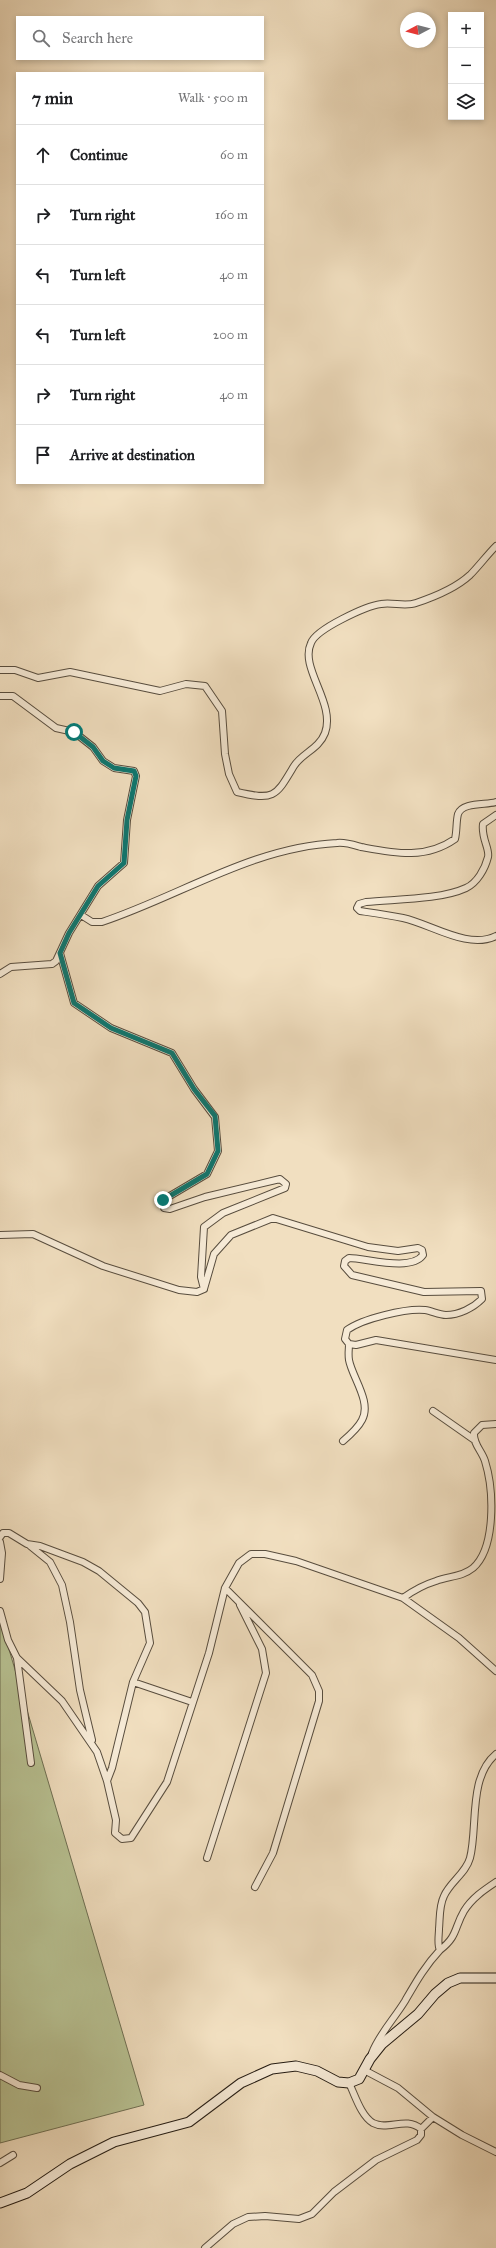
<!DOCTYPE html>
<meta charset="utf-8">
<style>
:root{--surface:#fff;--page:#f2f2f2;--text:#202124;--muted:#757577;--line:#e0e0e0}
body{margin:0;font-family:"IM FELL Great Primer",serif;background:var(--page);color:var(--text)}
.controls{position:absolute;right:12px;top:12px;display:grid;overflow:hidden;border-radius:0px;box-shadow:0 2px 6px #0003}
.controls button{width:36px;height:36px;display:grid;place-items:center;padding:0;border:0;border-bottom:1px solid var(--line);background:var(--surface);color:var(--text);font:20px sans-serif}
.compass{position:absolute;left:400px;top:12px;width:36px;height:36px;border-radius:50%;background:var(--surface);box-shadow:0 2px 6px #0003;rotate:263deg}
.stop{position:absolute;width:12px;height:12px;margin:-9px;border:3px solid #0f766e;border-radius:50%;background:#fff}
.stop.end{background:#0f766e;border-color:#fff;box-shadow:0 1px 4px #0008}
.list{margin:0;padding:0;list-style:none}
h2{display:flex;justify-content:space-between;align-items:center;height:52px;margin:0;padding:0 16px;font-size:17px}
h2 small{font-size:13px;font-weight:400;color:var(--muted)}
.list li{display:grid;grid-template-columns:26px 1fr auto;gap:12px;align-items:center;box-sizing:border-box;height:60px;padding:0 16px;border-top:1px solid var(--line)}
.list b{display:block;font-size:15px;white-space:nowrap}
.list em{font-size:13px;font-style:normal;color:var(--muted)}
.icon{flex:none;width:22px;height:22px;fill:none;stroke:currentColor;stroke-width:2;stroke-linecap:round;stroke-linejoin:round}
.map{position:relative;flex:none;width:496px;height:2248px;overflow:hidden}
.search{position:absolute;background:var(--surface);box-shadow:0 2px 6px #0003;left:16px;top:16px;width:248px;height:44px;display:flex;align-items:center;gap:10px;box-sizing:border-box;padding:0 14px;border-radius:0px;color:var(--muted);font-size:15px}
.panel{position:absolute;background:var(--surface);box-shadow:0 2px 6px #0003;left:16px;top:72px;width:248px;height:412px;border-radius:0px}
.map>svg:first-child{display:block}
</style>
<div class="map">
<svg width="496" height="2248" viewBox="0 0 496 2248">
<rect width="100%" height="100%" fill="#f1dfc0"/>
<filter id="stains"><feTurbulence type="fractalNoise" baseFrequency=".005" numOctaves="4"/><feColorMatrix values="0 0 0 0 .2 0 0 0 0 .09 0 0 0 0 .02 0 0 0 .5 -.17"/></filter>
<radialGradient id="worn" r=".72"><stop offset=".6" stop-color="#630" stop-opacity="0"/><stop offset="1" stop-color="#630" stop-opacity=".3"/></radialGradient>
<!-- green -->
<path fill="#b8c293" stroke="#6e6f53" d="M0,1619L144,2105L0,2143Z"/>
<g fill="none" stroke-linecap="round" stroke-linejoin="round">
<!-- minor casing -->
<g stroke="#584d3e" stroke-width="8">
<path id="minor" d="M0,670H15L38,678L70,672L160,691L186,684L205,686L222,711L225,754L229,774L237,792C275,801 276,796 294,766C302,753 319,749 325,733C336,703 299,668 311,643C316,629 366,606 381,604C393,602 405,607 416,603C434,597 456,588 470,575C479,566 487,555 496,546
M0,696H13L56,728L74,732L93,747L103,761L114,768L134,771L136,776L127,820L124,863L98,886L69,933L56,961L52,964L11,967L0,974
M496,815L483,824C481,838 490,849 488,857C485,869 477,883 466,888C440,900 394,899 366,902L359,904L357,908L360,911C374,913 389,915 403,918C431,924 468,950 496,936
M81,915L92,922H102C180,896 253,847 337,843C345,842 354,845 361,847C394,853 425,860 455,839C457,831 456,822 458,814C462,802 486,805 496,802
M60,953L74,1003L111,1028L172,1053L194,1089L215,1117L218,1151L207,1174L163,1200L164,1208L170,1209L205,1197L280,1179L286,1184L285,1188L223,1213L204,1227L201,1277L204,1289
M0,1235L33,1234L103,1266L179,1290L197,1292L204,1289L214,1254L231,1235L273,1218L368,1247L398,1251L418,1248L422,1250L423,1255C411,1272 366,1258 349,1258L345,1261L344,1266L352,1275L424,1292L481,1291L482,1299C473,1308 459,1315 446,1315C439,1315 432,1311 425,1310C406,1308 362,1319 347,1330L345,1339L349,1344L356,1345L376,1340L496,1360
M433,1411L473,1439
M343,1441C350,1435 358,1428 362,1420C372,1402 352,1377 349,1360C348,1354 349,1349 349,1344
M0,1537L3,1533H9L27,1544L40,1546L83,1562L99,1571L138,1603L145,1612L150,1643L133,1682L112,1768L107,1781
M0,1542L2,1553L0,1579
M29,1545L50,1562L62,1585L70,1622L80,1690L92,1740
M225,1588L312,1675L319,1691V1701L273,1853L255,1887
M403,1598C414,1590 423,1585 436,1581C449,1576 462,1577 473,1568C496,1548 494,1490 485,1461C482,1451 473,1444 474,1433L482,1425L496,1424
M0,1611L8,1640L17,1658L62,1701L97,1752L107,1781L116,1820L115,1833L122,1839L131,1838L167,1782L209,1653L225,1588L239,1563L251,1554H265L296,1561L403,1598L459,1638L496,1671
M17,1658L31,1763
M133,1682L192,1702
M207,1858L266,1673L262,1649L240,1605
M440,1950C458,1936 454,1928 464,1911C472,1898 484,1890 496,1882
M372,2053C380,2033 394,2019 405,2001C416,1982 425,1966 440,1950C437,1945 439,1935 439,1929C440,1918 439,1906 444,1896C450,1882 466,1873 470,1858C478,1828 468,1777 496,1754
M364,2070L398,2088L433,2117L462,2135L496,2152
M0,2075L19,2085L37,2088
M421,2129L433,2117
M0,2163L13,2155
M205,2248L233,2224L248,2217L265,2216L299,2219L312,2214L334,2192L376,2160L417,2140L421,2135V2129C406,2116 388,2131 373,2123C361,2116 355,2095 349,2083"/>
</g>
<!-- secondary casing -->
<g stroke="#251c13" stroke-width="11">
<path id="secondary" d="M0,2203L27,2193L70,2164L114,2142L189,2122L241,2083L272,2069L296,2066L317,2071L338,2082L349,2083L359,2079L370,2059L382,2044L418,2014L435,1994L448,1983L460,1978H496"/>
</g>
<!-- minor -->
<use href="#minor" stroke="#f6ead6" stroke-width="6"/>
<!-- secondary -->
<use href="#secondary" stroke="#f6ead6" stroke-width="9"/>
</g>
<g fill="none" stroke-linecap="round" stroke-linejoin="round">
<!-- route -->
<path stroke="#0f766e" stroke-width="5" d="M74,732L93,747L103,761L114,768L134,771L136,776L127,820L124,863L98,886L69,933L60,953L74,1003L111,1028L172,1053L194,1089L215,1116L218,1151L207,1174L163,1200"/>
</g>
<rect width="100%" height="100%" filter="url(#stains)"/>
<rect width="100%" height="100%" fill="url(#worn)"/>
</svg>
<div class="controls">
<button>+</button>
<button>−</button>
<button><svg class="icon" aria-label="layers" viewBox="0 0 24 24"><path d="M12 4l9 5-9 5-9-5zM3 14l9 5 9-5"/></svg></button>
</div>
<svg class="compass" viewBox="-18 -18 36 36"><path d="M0-13l5 13h-10z" fill="#e53935"/><path d="M0 13l5-13h-10z" fill="#757577"/></svg>
<div class="stop" style="left:74px;top:732px"></div>
<div class="stop end" style="left:163px;top:1200px"></div>
<div class="search"><svg class="icon" aria-label="search" viewBox="0 0 24 24"><circle cx="10" cy="10" r="6"/><path d="M15 15l6 6"/></svg>Search here</div>
<section class="panel">
<h2>7 min<small>Walk · 500 m</small></h2>
<ul class="list">
<li><svg class="icon" aria-label="ahead" viewBox="0 0 24 24"><path d="M12 20V5M6 11l6-6 6 6"/></svg><div><b>Continue</b></div><em>60 m</em></li>
<li><svg class="icon" aria-label="right" viewBox="0 0 24 24"><path d="M7 20v-9h11M14 6l5 5-5 5"/></svg><div><b>Turn right</b></div><em>160 m</em></li>
<li><svg class="icon" aria-label="left" viewBox="0 0 24 24"><path d="M17 20v-9H6M10 6l-5 5 5 5"/></svg><div><b>Turn left</b></div><em>40 m</em></li>
<li><svg class="icon" aria-label="left" viewBox="0 0 24 24"><path d="M17 20v-9H6M10 6l-5 5 5 5"/></svg><div><b>Turn left</b></div><em>200 m</em></li>
<li><svg class="icon" aria-label="right" viewBox="0 0 24 24"><path d="M7 20v-9h11M14 6l5 5-5 5"/></svg><div><b>Turn right</b></div><em>40 m</em></li>
<li><svg class="icon" aria-label="arrive" viewBox="0 0 24 24"><path d="M6 21V4h12l-3 4 3 4H6"/></svg><div><b>Arrive at destination</b></div></li>
</ul>
</section>
</div>
